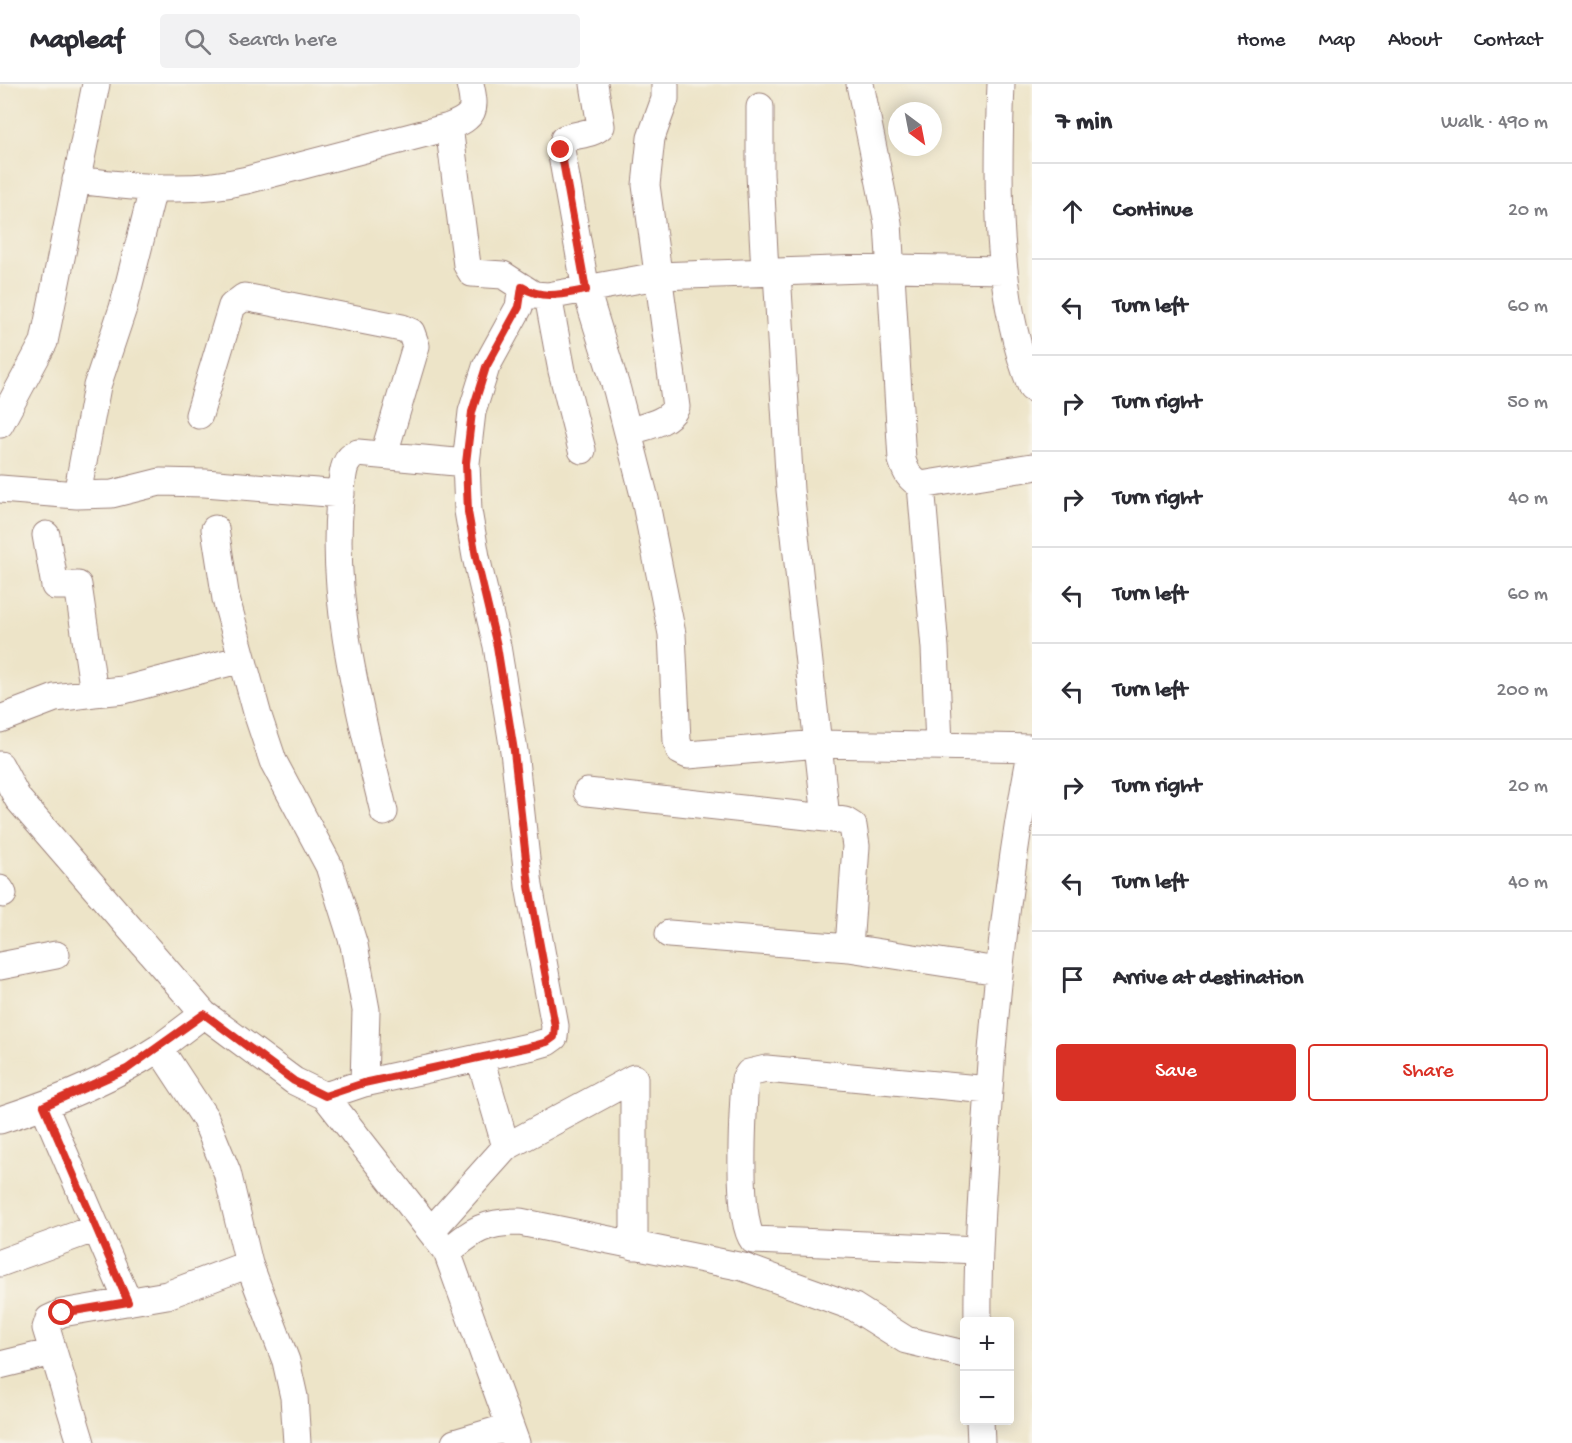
<!DOCTYPE html>
<meta charset="utf-8">
<style>
:root{--surface:#fff;--page:#f2f2f3;--text:#2b2b33;--muted:#7c7c81;--line:#e1e1e2;--accent:#d93025}
body{margin:0;font-family:"Gochi Hand",sans-serif;background:var(--page);color:var(--text)}
.controls{position:absolute;right:18px;bottom:18px;display:grid;overflow:hidden;border-radius:6px;box-shadow:0 3px 15px #0003}
.controls button{width:54px;height:54px;display:grid;place-items:center;padding:0;border:0;border-bottom:2px solid var(--line);background:var(--surface);color:var(--text);font:30px sans-serif}
.compass{position:absolute;left:888px;top:18px;width:54px;height:54px;border-radius:50%;background:var(--surface);box-shadow:0 3px 15px #0003;rotate:148deg}
.stop{position:absolute;width:18px;height:18px;margin:-14px;border:4px solid #d93025;border-radius:50%;background:#fff}
.stop.end{background:#d93025;border-color:#fff;box-shadow:0 2px 6px #0008}
.list{margin:0;padding:0;list-style:none}
h2{display:flex;justify-content:space-between;align-items:center;height:78px;margin:0;padding:0 24px;font-size:26px}
h2 small{font-size:20px;font-weight:400;color:var(--muted)}
.list li{display:grid;grid-template-columns:39px 1fr auto;gap:18px;align-items:center;box-sizing:border-box;height:96px;padding:0 24px;border-top:2px solid var(--line)}
.list b{display:block;font-size:22px;white-space:nowrap}
.list em{font-size:20px;font-style:normal;color:var(--muted)}
.actions{display:flex;gap:12px;padding:18px 24px}
.actions a{flex:1;padding:14px 0;border:2px solid var(--accent);border-radius:6px;text-align:center;font-size:21px;color:var(--accent)}
.actions .main{background:var(--accent);color:#fff}
.icon{flex:none;width:33px;height:33px;fill:none;stroke:currentColor;stroke-width:2;stroke-linecap:round;stroke-linejoin:round}
.map{position:relative;flex:none;width:1032px;height:1359px;overflow:hidden}
header{display:flex;align-items:center;gap:36px;box-sizing:border-box;height:84px;padding:0 30px;background:var(--surface);border-bottom:2px solid var(--line)}
header strong{font-size:28px}
nav{display:flex;gap:33px;margin-inline-start:auto;font-size:21px}
.search{width:420px;height:54px;background:var(--page);display:flex;align-items:center;gap:15px;box-sizing:border-box;padding:0 21px;border-radius:6px;color:var(--muted);font-size:22px}
main{display:flex}
aside{flex:1;background:var(--surface)}
.map>svg:first-child{display:block}
</style>
<header>
<strong>Mapleaf</strong>
<div class="search"><svg class="icon" aria-label="search" viewBox="0 0 24 24"><circle cx="10" cy="10" r="6"/><path d="M15 15l6 6"/></svg>Search here</div>
<nav><a>Home</a><a>Map</a><a>About</a><a>Contact</a></nav>
</header>
<main>
<div class="map">
<svg width="1032" height="1359" viewBox="0 0 1032 1359">
<rect width="100%" height="100%" fill="#f7f3e8"/>
<filter id="ink" filterUnits="userSpaceOnUse"><feTurbulence type="fractalNoise" baseFrequency=".0167" numOctaves="2"/><feDisplacementMap in="SourceGraphic" scale="12" xChannelSelector="R" yChannelSelector="G"/><feConvolveMatrix kernelMatrix="1 2 1 2 8 2 1 2 1" color-interpolation-filters="sRGB"/></filter>
<filter id="wash" filterUnits="userSpaceOnUse"><feTurbulence type="fractalNoise" baseFrequency=".008" numOctaves="4" result="noise"/><feDisplacementMap in="SourceGraphic" scale="24" xChannelSelector="R" yChannelSelector="G"/><feGaussianBlur stdDeviation="1.35" result="paint"/><feColorMatrix in="noise" values="0 0 0 0 0 0 0 0 0 0 0 0 0 0 0 0 0 1.4 0 .05"/><feComposite in="paint" operator="in"/></filter>
<g filter="url(#wash)">
<rect width="100%" height="100%" fill="#ede4c8"/>
</g>
<g filter="url(#ink)">
<g fill="none" stroke-linecap="round" stroke-linejoin="round">
<!-- street casing -->
<g stroke="#9c827a" stroke-width="29">
<path id="street" d="M594,0L601,42C590,52 577,49 564,55L561,66L586,206L617,306L645,415L672,550L677,657L680,667L688,671L819,660L1032,664
M860,0L888,139L902,376C906,388 909,395 921,401L1032,383
M1001,0C997,96 995,214 1032,304
M760,23V90L765,188
M449,43L467,181L472,189L503,191L534,211L548,212L657,192L892,184L1004,186
M76,96C135,103 189,110 247,96L449,43C475,32 476,27 470,0
M777,188L790,406L826,734
M548,212L562,287L582,366
M199,331L232,222L244,213L402,244L411,248L416,262L384,370
M0,340L44,258L96,0
M628,348C645,342 668,339 676,323L646,101L651,54L665,15V0
M921,401L935,564L939,662
M0,405L77,411L112,410L160,398L205,399L341,410
M77,411L97,302L123,224L153,105
M215,445L226,515L258,632L273,677L329,782L354,861L366,926L364,999
M94,609L124,606L242,575
M0,635L55,614L94,609L78,501L55,502L46,451
M0,681L18,715L204,930L294,997L325,1012L447,1168L516,1359
M587,708L826,734L845,737L853,742L856,762L849,864
M384,728C360,628 328,511 341,407C343,392 342,375 358,369L466,379
M0,805L3,810
M669,850L849,864L998,887
M0,882L56,871
M204,930L159,964L205,1034L227,1088L249,1180
M480,974L506,1063
M325,1012L364,999L533,962L547,958L554,953L555,942L529,802L514,667L497,562L476,473L468,427L466,379L472,328L486,283L519,223L522,203
M44,1022L128,1218
M0,1036C56,1018 110,996 159,964
M431,1147L506,1063L634,994V1162
M977,1166L753,1156C736,1135 743,1026 745,995L749,989L766,985L989,1006
M447,1168C474,1146 484,1138 520,1138L743,1183L854,1223L906,1256L964,1270
M0,1179L96,1144
M978,1238C977,1165 983,1093 988,1020C996,900 1009,782 1032,664
M0,1281L53,1268
M980,1336L981,1359
M81,1359L46,1244L49,1235L62,1229L167,1211L249,1180L286,1277L294,1313L297,1359
M455,1359L509,1343"/>
</g>
<!-- street -->
<use href="#street" stroke="#fff" stroke-width="27"/>
</g>
</g>
<g fill="none" stroke-linecap="round" stroke-linejoin="round" filter="url(#ink)">
<!-- route -->
<path stroke="#d93025" stroke-width="8" d="M62,1229L128,1218L44,1022L127,985L204,930L294,997L325,1012L364,999L533,962L547,958L554,953L555,942L529,802L514,667L497,562L476,473L468,428L466,379L472,328L486,283L519,223L522,203C543,216 563,210 586,206L561,66"/>
</g>
</svg>
<div class="controls">
<button>+</button>
<button>−</button>
</div>
<svg class="compass" viewBox="-18 -18 36 36"><path d="M0-13l5 13h-10z" fill="#e53935"/><path d="M0 13l5-13h-10z" fill="#7c7c81"/></svg>
<div class="stop" style="left:62px;top:1229px"></div>
<div class="stop end" style="left:561px;top:66px"></div>
</div>
<aside>
<h2>7 min<small>Walk · 490 m</small></h2>
<ul class="list">
<li><svg class="icon" aria-label="ahead" viewBox="0 0 24 24"><path d="M12 20V5M6 11l6-6 6 6"/></svg><div><b>Continue</b></div><em>20 m</em></li>
<li><svg class="icon" aria-label="left" viewBox="0 0 24 24"><path d="M17 20v-9H6M10 6l-5 5 5 5"/></svg><div><b>Turn left</b></div><em>60 m</em></li>
<li><svg class="icon" aria-label="right" viewBox="0 0 24 24"><path d="M7 20v-9h11M14 6l5 5-5 5"/></svg><div><b>Turn right</b></div><em>50 m</em></li>
<li><svg class="icon" aria-label="right" viewBox="0 0 24 24"><path d="M7 20v-9h11M14 6l5 5-5 5"/></svg><div><b>Turn right</b></div><em>40 m</em></li>
<li><svg class="icon" aria-label="left" viewBox="0 0 24 24"><path d="M17 20v-9H6M10 6l-5 5 5 5"/></svg><div><b>Turn left</b></div><em>60 m</em></li>
<li><svg class="icon" aria-label="left" viewBox="0 0 24 24"><path d="M17 20v-9H6M10 6l-5 5 5 5"/></svg><div><b>Turn left</b></div><em>200 m</em></li>
<li><svg class="icon" aria-label="right" viewBox="0 0 24 24"><path d="M7 20v-9h11M14 6l5 5-5 5"/></svg><div><b>Turn right</b></div><em>20 m</em></li>
<li><svg class="icon" aria-label="left" viewBox="0 0 24 24"><path d="M17 20v-9H6M10 6l-5 5 5 5"/></svg><div><b>Turn left</b></div><em>40 m</em></li>
<li><svg class="icon" aria-label="arrive" viewBox="0 0 24 24"><path d="M6 21V4h12l-3 4 3 4H6"/></svg><div><b>Arrive at destination</b></div></li>
</ul>
<div class="actions"><a class="main">Save</a><a>Share</a></div>
</aside>
</main>
